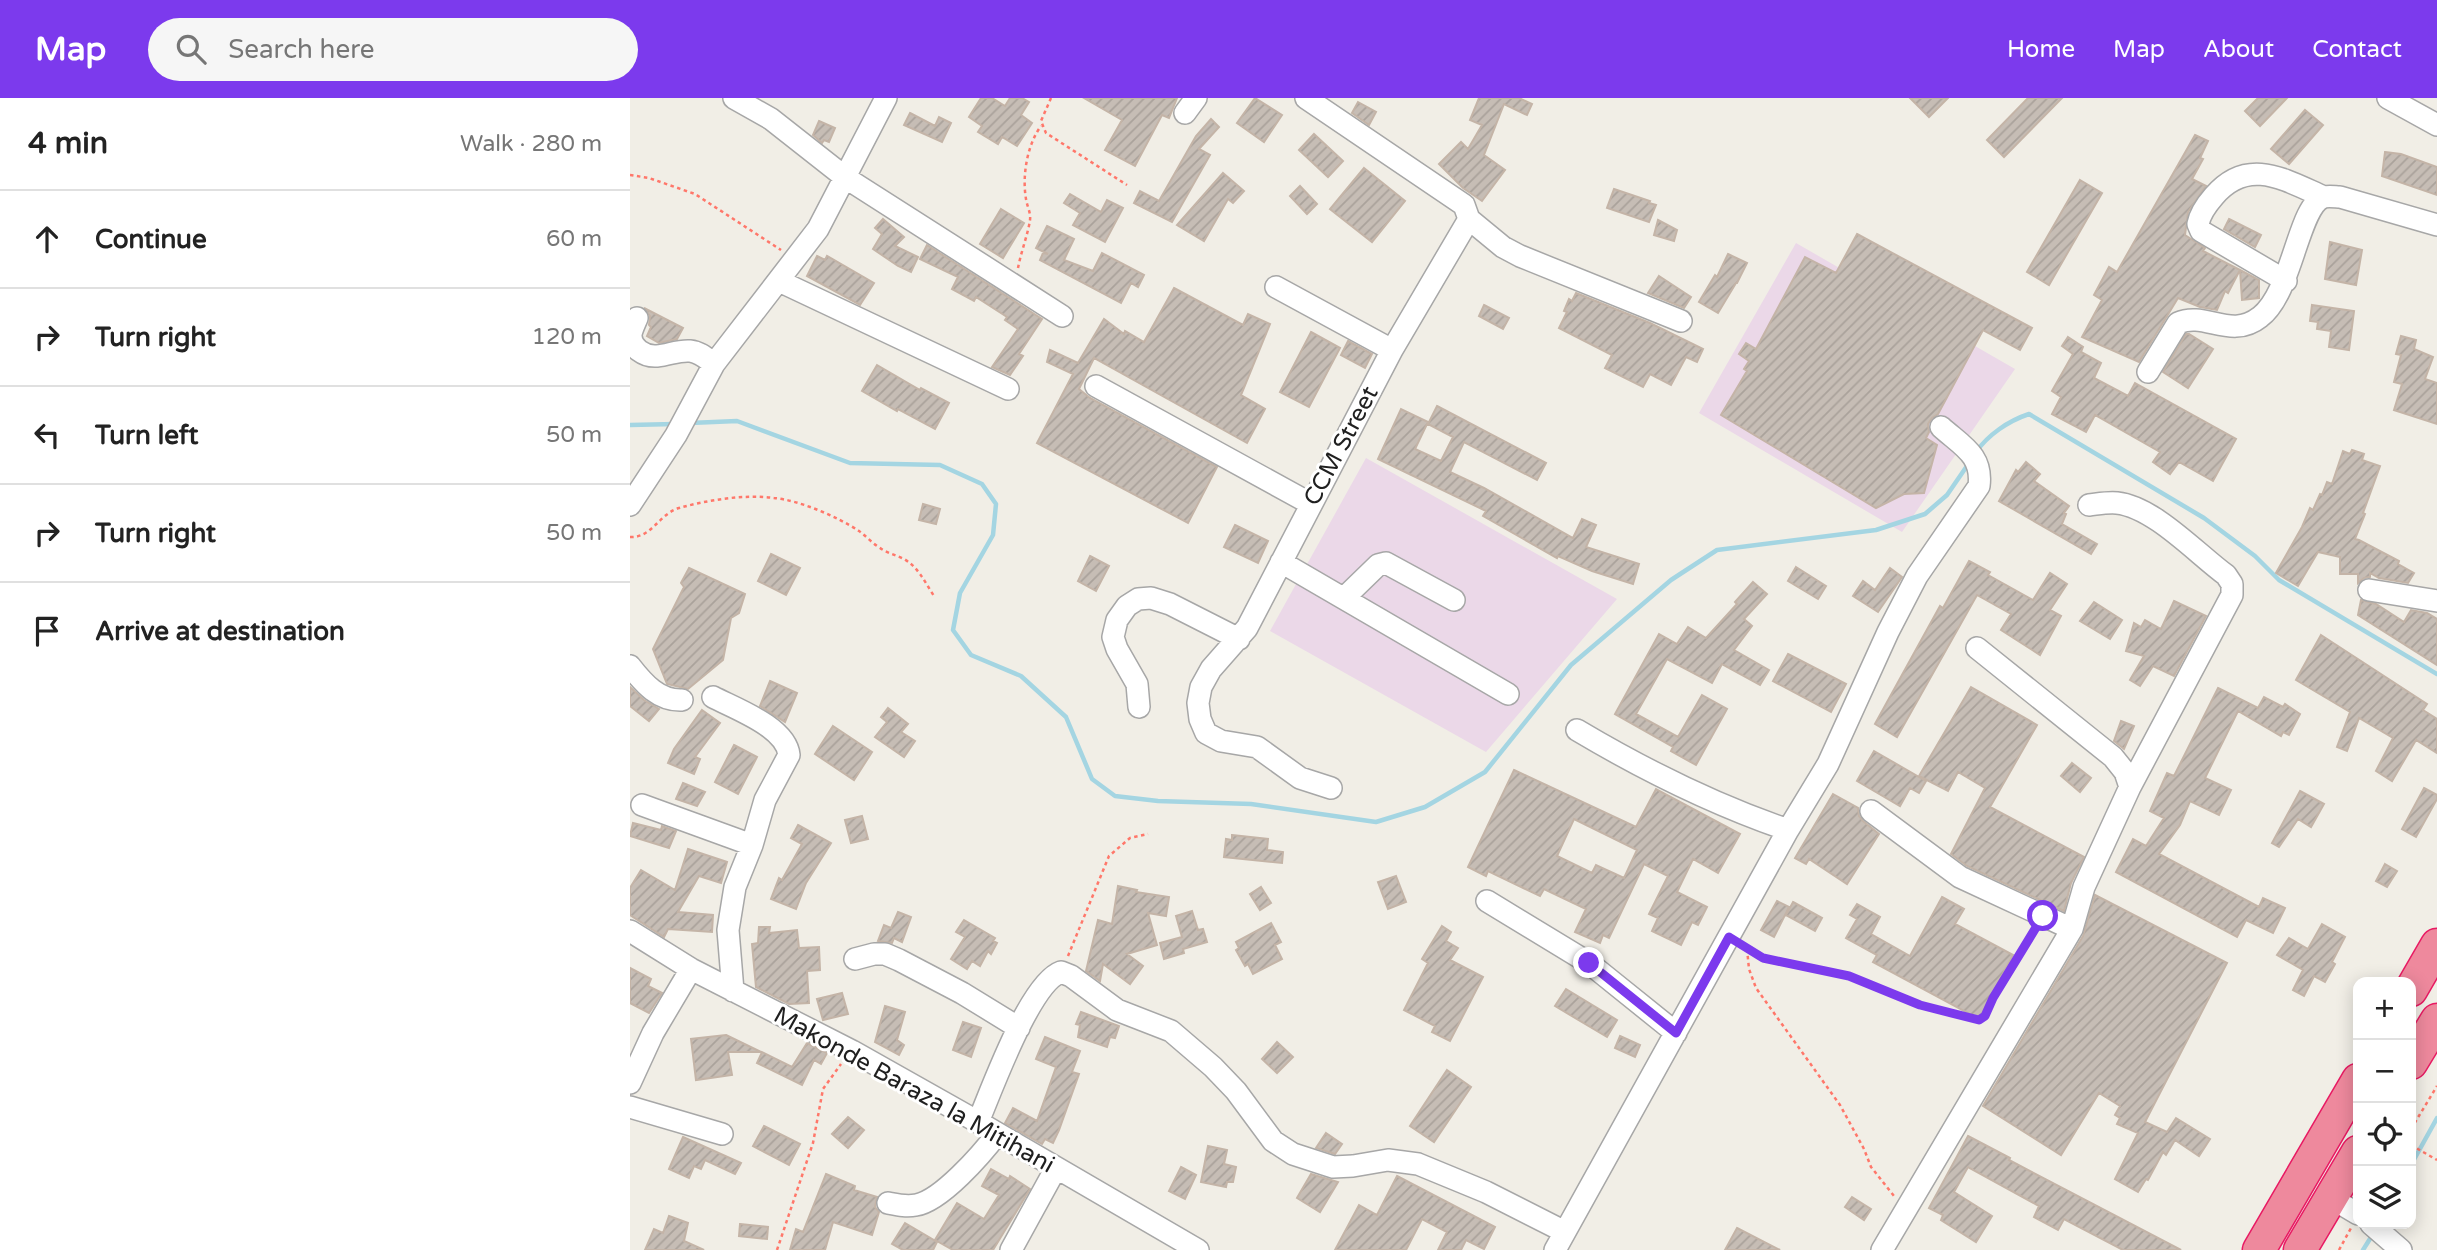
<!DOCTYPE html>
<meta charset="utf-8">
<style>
:root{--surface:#fff;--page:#f6f6f6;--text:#222;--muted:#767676;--line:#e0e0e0;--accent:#7c3aed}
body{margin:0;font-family:"Varela Round",sans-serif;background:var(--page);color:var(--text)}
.controls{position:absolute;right:21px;bottom:21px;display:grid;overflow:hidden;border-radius:14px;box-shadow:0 4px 18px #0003}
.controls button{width:63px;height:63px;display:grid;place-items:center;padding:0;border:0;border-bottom:2px solid var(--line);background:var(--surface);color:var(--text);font:35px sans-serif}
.stop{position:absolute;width:21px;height:21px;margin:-16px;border:5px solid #7c3aed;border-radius:50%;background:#fff}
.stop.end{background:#7c3aed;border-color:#fff;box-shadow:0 2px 7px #0008}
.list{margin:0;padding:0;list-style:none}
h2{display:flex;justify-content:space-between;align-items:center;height:91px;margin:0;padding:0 28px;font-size:30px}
h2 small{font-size:23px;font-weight:400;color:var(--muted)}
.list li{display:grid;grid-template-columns:46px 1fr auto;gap:21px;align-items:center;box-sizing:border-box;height:98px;padding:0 28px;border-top:2px solid var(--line)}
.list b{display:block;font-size:26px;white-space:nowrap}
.list em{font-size:23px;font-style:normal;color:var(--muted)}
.icon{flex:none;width:38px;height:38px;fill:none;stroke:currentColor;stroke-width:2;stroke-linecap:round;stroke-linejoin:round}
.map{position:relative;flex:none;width:1807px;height:1152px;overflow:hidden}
header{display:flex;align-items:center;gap:42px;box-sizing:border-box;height:98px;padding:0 35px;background:var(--accent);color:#fff}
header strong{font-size:33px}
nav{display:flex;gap:38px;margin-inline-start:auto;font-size:24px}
.search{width:490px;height:63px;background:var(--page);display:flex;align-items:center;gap:18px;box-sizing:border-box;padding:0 24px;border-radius:38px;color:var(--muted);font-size:26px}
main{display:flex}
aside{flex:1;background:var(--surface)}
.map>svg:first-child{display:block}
</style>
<header>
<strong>Map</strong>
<div class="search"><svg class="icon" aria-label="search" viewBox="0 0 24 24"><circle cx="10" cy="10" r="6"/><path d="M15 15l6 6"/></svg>Search here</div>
<nav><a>Home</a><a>Map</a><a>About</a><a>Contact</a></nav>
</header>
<main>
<aside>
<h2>4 min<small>Walk · 280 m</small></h2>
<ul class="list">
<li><svg class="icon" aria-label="ahead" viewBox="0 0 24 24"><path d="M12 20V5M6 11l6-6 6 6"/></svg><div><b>Continue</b></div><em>60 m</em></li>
<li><svg class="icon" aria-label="right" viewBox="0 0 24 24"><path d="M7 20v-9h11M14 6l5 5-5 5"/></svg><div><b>Turn right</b></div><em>120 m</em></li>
<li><svg class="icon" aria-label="left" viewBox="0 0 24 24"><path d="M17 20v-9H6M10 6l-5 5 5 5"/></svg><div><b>Turn left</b></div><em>50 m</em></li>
<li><svg class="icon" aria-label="right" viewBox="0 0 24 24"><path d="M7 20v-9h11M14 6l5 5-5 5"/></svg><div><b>Turn right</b></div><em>50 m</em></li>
<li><svg class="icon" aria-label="arrive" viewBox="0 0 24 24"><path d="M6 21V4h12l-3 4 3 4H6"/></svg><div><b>Arrive at destination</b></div></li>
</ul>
</aside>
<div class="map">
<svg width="1807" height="1152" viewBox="0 0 1807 1152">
<defs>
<pattern id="building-hatch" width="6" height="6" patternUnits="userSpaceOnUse" patternTransform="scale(1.75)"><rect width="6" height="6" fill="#c6bdb5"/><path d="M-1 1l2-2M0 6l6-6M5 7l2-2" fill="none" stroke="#aaa29b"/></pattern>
</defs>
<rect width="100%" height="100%" fill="#f1eee6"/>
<!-- industrial -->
<path fill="#ebd8e8" d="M1166,145L1385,271L1272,434L1069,315Z
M736,360L987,501L856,654L640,533Z"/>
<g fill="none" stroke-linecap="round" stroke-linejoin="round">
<!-- stream -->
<path stroke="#a4d5e2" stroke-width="4.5" d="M60,325L107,323L220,365L310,367L352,386L366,406L363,437L330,495L323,532L341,557L391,578L436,619L462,681L485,698L528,703L621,706L746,724L795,709L855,674L941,567L1041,482L1087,452L1246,432L1295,416L1317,397L1339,365
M0,327L45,326
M1346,354C1358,337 1378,323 1399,316L1574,420L1625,458L1649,482L1807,576
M1781,1067L1807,1020
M1733,1152L1743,1136"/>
</g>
<!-- building -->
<path fill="url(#building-hatch)" stroke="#c4b4a7" stroke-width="2" fill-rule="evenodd" d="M351,0H362L375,8L380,0H392L399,4L391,17L402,25L387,48L372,39L368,46L348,34L352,28L339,19Z
M454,0H547L539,20L532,17L505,68L475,52L492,22Z
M625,0L652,17L634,44L607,25Z
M849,0H889L902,6L897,17L874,6L854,57L875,72L852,103L833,90L809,66L831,44L838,51L852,27L840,22Z
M1280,0H1318L1299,19Z
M1398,0H1432L1374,59L1357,42Z
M1628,0H1657L1630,28L1615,13Z
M728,4L746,14L739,27L722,15Z
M1675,12L1693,27L1659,66L1641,51Z
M280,15L305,28L309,19L321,25L312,44L274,27Z
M581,21L589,29L569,51L580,57L542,124L504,105L510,93L529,103L566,38Z
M189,23L205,30L199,44L194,42L192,45L183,37Z
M684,36L713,63L698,79L669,52Z
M1565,37L1578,43L1570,60L1573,61L1562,81L1576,88L1558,114L1555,137L1575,150L1573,153L1610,172L1598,195L1595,193L1587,212L1570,209L1548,200L1509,264L1452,239L1472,202L1464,197L1479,169L1487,174Z
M1755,54L1771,56L1807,69V97L1752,78Z
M734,70L775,103L742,144L700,111Z
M593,75L614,93L603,105L598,101L574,143L547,127Z
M1450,82L1472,95L1419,187L1397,174Z
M670,88L687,106L677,116L660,98Z
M984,91L1020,103L1019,105L1026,107L1019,124L977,110Z
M440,96L471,114L477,102L493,110L475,144L443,127L450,115L434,105Z
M371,111L394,125L373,160L350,146Z
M253,121L274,139L265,148L288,159L281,174L268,168L243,151L252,136L245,130Z
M1599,121L1631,137L1625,149L1594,131Z
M1028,122L1047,132L1044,143L1024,137Z
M417,128L444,141L434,162L463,173L472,155L514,177L508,189L501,185L491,205L410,162L413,155L418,156L406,150Z
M1227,136L1402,230L1390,252L1353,232L1308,316L1302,320L1298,326L1299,334L1296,340L1307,347L1294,395L1274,396L1246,410L1091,317L1117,273L1114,271L1119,263L1109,256L1116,245L1126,251L1175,159L1206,175Z
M1700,144L1732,152L1726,187L1695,181Z
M297,147L412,221L389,256L393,258L380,277L362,269L388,231L375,222L377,219L346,199L344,203L322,191L328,179L290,161Z
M1098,156L1117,165L1107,185H1106L1088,215L1069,204L1085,177L1087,179Z
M187,158L195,162L197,158L244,185L230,207L177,178Z
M1610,172L1629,182V200L1612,202Z
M1029,178L1061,199L1054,210L1018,195Z
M544,190L613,227L618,216L640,226L611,297L635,311L617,345L464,260L449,291L460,300L587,369L558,425L407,345L443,276L417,264L420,252L448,265L474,221L494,236L495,233L514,244Z
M946,195L1020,225L1073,251L1067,264L1056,259L1041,287L1020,276L1013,289L975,270L982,257L929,230L937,214L934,213L939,201L942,203Z
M854,207L879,220L873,231L849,218Z
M1682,207L1724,213L1719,252L1699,249L1701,233L1687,231L1688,224L1680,223Z
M14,210L53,230L47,241L29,245L17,238L21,229L19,227L20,218Z
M681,234L710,250L679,309L650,294Z
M1556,236H1559L1583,251L1558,290L1533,274Z
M1771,238L1786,242L1784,251L1803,259L1795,281L1807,285V326L1764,312L1772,286L1764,284L1771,257L1766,256Z
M1438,239L1453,249L1451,254L1471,265L1464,280L1498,298L1505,285L1606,341L1583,383L1549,364L1540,376L1523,364L1530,354L1465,317L1456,334L1422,316L1431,299L1422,293L1443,256L1432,248Z
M718,243L742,256L735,270L711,257Z
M247,267L290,292L291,290L319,305L305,331L268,311L267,313L232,293Z
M807,308L916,365L907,382L834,344L820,374L854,390L943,440L952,421L966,427L956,449L1009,466L1003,486L962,473L928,458L927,460L853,418L856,413L748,361L771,311L798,324L785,351L811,363L823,339L798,326Z
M1722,352L1734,356L1732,362L1750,368L1733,415L1735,416L1725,441L1729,442L1769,463L1768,466L1784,475L1778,485L1749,480L1740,475V479L1734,480L1728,485V476H1710V459L1688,454L1668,488L1646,475L1672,429L1680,410L1683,412L1690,396L1692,397L1697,384L1702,386L1713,353L1720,356Z
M1396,364L1410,376L1404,383L1439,408L1434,415L1436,416L1432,426L1467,446L1461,456L1369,403L1386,372L1388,374Z
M293,406L310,411L306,426L289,422Z
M605,427L638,443L628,465L594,449Z
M141,456L170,470L156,497L128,483Z
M460,458L479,468L466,493L448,483Z
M1339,463L1360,474L1358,477L1403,502L1420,475L1437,486L1420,512L1431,518L1410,557L1371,532L1381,516L1347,497L1267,639L1245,626L1310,508L1313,510Z
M1166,469L1196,488L1188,501L1158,483Z
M59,470L115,496L109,515L101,520L93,562L58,591L37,586L23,551L54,489L51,485Z
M1260,470L1272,479L1248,514L1223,498L1233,483L1245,492Z
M1123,484L1137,496L1114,521L1122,528L1104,552L1139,572L1130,587L1092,566L1082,585L1037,561L1006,616L1048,639L1072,597L1097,611L1066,667L1041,653L1043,649L985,616L1029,536L1047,546L1058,529L1076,540L1107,506L1105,504Z
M1731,502L1746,506L1774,524L1781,512L1797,515L1807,521V567L1728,517Z
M1544,503L1576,518L1544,578L1523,568L1510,588L1500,582L1514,558L1496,553L1504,525L1511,529L1515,522L1531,531Z
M1464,504L1492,522L1480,541L1450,523Z
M1691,537L1797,606L1793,612L1807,621V655L1786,642L1762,683L1746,673L1763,640L1729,620L1717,653L1707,649L1720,614L1666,582Z
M1158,556L1216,586L1201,614L1143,583Z
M140,583L167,595L155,624L130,608Z
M0,589L14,602L29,611L19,623L0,608Z
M1341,589L1407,627L1360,709L1454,759L1441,785L1434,813L1337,768L1321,756L1355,690L1328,674L1318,693L1289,678Z
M1588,590L1628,610L1634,599L1653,609L1655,606L1670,616L1659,637L1653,634L1651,638L1608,613L1575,680L1601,692L1589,717L1560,703L1550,727L1529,756L1629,809L1633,800L1655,810L1643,835L1616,822L1607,839L1486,774L1503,741L1516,748L1534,720L1520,713L1537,675L1544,678Z
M258,610L278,626L271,634L285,643L274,659L245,639L257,624L251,619Z
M72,612L90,625L65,659L70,661L64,676L38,665L44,651Z
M1491,623L1504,628L1494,651L1484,643Z
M203,628L242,654L224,682L185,656Z
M104,647L127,659L108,696L85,684Z
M1244,653L1296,683L1289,695L1280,690L1270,708L1227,683Z
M1442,665L1461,680L1450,694L1431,678Z
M884,672L1006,729L1026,691L1110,736L1088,775L1063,761L1047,794L1077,809L1068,827L1062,824L1051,847L1022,833L1028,820L1019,816L1038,778L1014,766L979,840L973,837L970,845L945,834L956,811L914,791L910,798L858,773L856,778L838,769ZM944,721L1007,752L994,780L966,767L962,775L927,758Z
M53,685L75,694L67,708L46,701Z
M1794,690L1807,697V701L1786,739L1772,731Z
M1670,693L1694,706L1681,729L1668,721L1649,749L1642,745Z
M1203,696L1228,710L1229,718L1233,723L1249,736L1217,786L1179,761L1176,766L1165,760Z
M232,718L238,741L221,745L215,722Z
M3,725L31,732L32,728L46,733L39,750L0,738Z
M168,727L201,745L176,785L166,811L141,801L149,780L152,782L172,746L161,740Z
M602,737L638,741L637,752L653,754L652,765L594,759L596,741L602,742Z
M58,751L97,764L91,785L69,778L48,814L83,817L82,834L38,831L34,839L0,817V790L11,772L45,792Z
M1755,766L1767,773L1757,789L1746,783Z
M766,778L776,804L758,811L748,784Z
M488,788L507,792L506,794L539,799L536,818L518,815L527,847L497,856L513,868L500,886L473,866L470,883L456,873L468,822L482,826Z
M631,789L641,805L630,812L620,796Z
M1465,797L1597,865L1515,1024L1537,1034L1546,1020L1580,1041L1569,1058L1545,1042L1536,1057L1533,1054L1518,1082L1516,1081L1508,1094L1485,1081L1508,1035L1487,1026L1490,1020L1485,1017L1490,1008L1469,995L1431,1057L1353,1008L1453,838Z
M1312,799L1334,811L1325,826L1383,857L1349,921L1243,864L1247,857L1216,840L1227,821L1220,817L1227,806L1250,819L1241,836L1280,858Z
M1147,803L1159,809L1144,839L1131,832Z
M1163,804L1192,820L1185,833L1156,817Z
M562,813L568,832L573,831L577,844L553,851L554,855L534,861L530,845L552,839L546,818Z
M268,814L281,819L272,844L264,840L262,845L248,843L254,827L261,830Z
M334,822L365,840L363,843L367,845L361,856L358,853L350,868L342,863L337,871L321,861L335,839L326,834Z
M641,825L651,844L645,847L652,861L623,876L618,866L615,868L606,852L609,850L606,844Z
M1692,826L1715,839L1702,864L1705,866L1695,884L1684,878L1674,898L1663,892L1673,872L1647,857L1659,840L1678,851Z
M812,828L821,834L816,843L828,850L820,862L853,879L820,943L802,934L805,928L774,912L798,865L792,861Z
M129,829H140L139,835L167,832L169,850L189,849L190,872L177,873L179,905L159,906L126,889L122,846L128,845Z
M0,870L21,881L18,888L32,895L19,915L0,905Z
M936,891L987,922L977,939L925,908Z
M212,895L218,916L193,922L187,901Z
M255,908L275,914L267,942L274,947L269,957L245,944Z
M451,914L489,928L485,940L480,939L477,949L448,939L450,927L446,926Z
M333,924L351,930L341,959L323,952Z
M96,937L131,954H98L102,977L66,982L61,941Z
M990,938L1010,947L1005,959L985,950Z
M415,939L450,953L442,974L449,976L429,1032L423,1045L415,1041L412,1046L375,1025L383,1010L407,1023L426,969L406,961Z
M647,944L663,959L647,975L632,961Z
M177,945L197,955L191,966L184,962L172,987L127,965L132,954L162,969Z
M817,972L841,989L804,1044L780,1028Z
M218,1019L234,1032L218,1050L202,1036Z
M134,1028L170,1046L159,1067L123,1048Z
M696,1035L712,1046L705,1056L686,1050Z
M1338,1038L1380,1060L1379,1062L1551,1152H1493L1434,1121L1428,1132L1404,1119L1409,1108L1338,1069L1324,1094L1362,1118L1346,1144L1311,1122L1313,1117L1299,1110Z
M53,1039L111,1065L105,1076L75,1062L71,1071L64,1068L59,1080L39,1071Z
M578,1048L597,1052L594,1066L606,1069L603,1084H597L596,1089L571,1084Z
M551,1069L566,1077L555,1101L539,1093Z
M361,1071L379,1081L380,1078L400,1091L363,1152H323L305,1142L327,1105L354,1121L369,1097L352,1088Z
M196,1076L225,1088L224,1092L247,1099L245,1109L249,1114L242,1137L203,1124L195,1152H160L166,1131L173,1134Z
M681,1076L708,1084L690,1114L667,1100Z
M767,1078L865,1129L854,1151L836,1142L831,1152H808L817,1134L792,1121L776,1152H705L729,1107L747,1117Z
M1222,1099L1241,1111L1234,1122L1215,1109Z
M39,1118L58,1125L54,1143L74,1152H15L24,1131L33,1135Z
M275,1125L307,1144L303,1152H273L262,1146Z
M110,1126L138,1129L137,1141L109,1138Z
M1107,1130L1150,1152H1095Z"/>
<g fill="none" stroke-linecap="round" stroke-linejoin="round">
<!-- minor casing -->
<g stroke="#a7a7a7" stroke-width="24">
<path id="minor" d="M104,0L141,21L216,80L432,218
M676,0L834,107L839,121L762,252L617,530L581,571L571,589L568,605L570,621L576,635L591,643L627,649L670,680L701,690
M1758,0L1807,27
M555,15L566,0
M839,121L873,149L890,158L1051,223
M149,183L378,291
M1656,183L1571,133L1568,126C1570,115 1577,106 1584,98C1618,58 1655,82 1694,99
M646,189L762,252
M7,220C5,225 2,231 1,236C0,250 15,259 27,258C39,257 48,252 60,253C70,254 76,260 84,266
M1518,274L1548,225C1575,213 1601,242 1630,219C1663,194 1668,107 1694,99C1699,98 1706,99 1710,99L1807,127
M466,288L681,406
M0,407L46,337L84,266L188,131L256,0
M1459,407C1468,406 1478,404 1487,405C1524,409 1566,455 1596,477L1602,486V497L1500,689
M651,464L878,596
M1739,492L1807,503
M714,500L748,467L756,465L824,502
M0,568C14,586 29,603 52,602
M83,599C106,611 156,629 159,657L135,702L122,747L105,789L98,832L103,893
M509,609L507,586L487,551L483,539L487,522L497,508L508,501L521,500L540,506L609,541
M947,632C1016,673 1082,706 1158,732
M12,707L122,747
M1241,713L1330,779L1442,831
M857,803L959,865L1046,935
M0,833L61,871L222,953L348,1024L568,1152
M225,861L244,856H255L269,862L332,895L389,930
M0,985L23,935L61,871
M0,1009L92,1036
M348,1024C362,991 400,885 431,874L441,878L487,912L541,933L583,969L606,993L643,1043L663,1056L703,1069L723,1068L758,1062L788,1066L856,1094L935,1134
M1701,1100L1728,1116
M258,1105C268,1107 276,1109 286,1107C311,1103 352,1056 367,1036
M1741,1126L1771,1152
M381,1152L426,1070
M925,1152L1158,732L1198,666L1258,534L1287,478L1349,388C1353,357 1332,348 1311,329
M1252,1152L1442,831L1454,789L1500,689L1495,674L1483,659L1347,550"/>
</g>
<!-- highway casing -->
<g stroke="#e81a63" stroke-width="35">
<path id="highway" d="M1781,892L1807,847
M1781,965L1807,922
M1629,1152L1728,982
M1670,1152L1728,1054"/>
</g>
<!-- path -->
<path stroke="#ff776a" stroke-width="2.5" stroke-dasharray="3.5 3.5" stroke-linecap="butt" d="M421,0L411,23L416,35L497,87
M0,77L19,80L65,96L151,152
M388,170C391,154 398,136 400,122C401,115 397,108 396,101C392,78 397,47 411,28
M0,439C22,440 29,416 49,410C78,402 114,396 144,400C169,402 208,419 229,433C236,438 242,445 250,450C257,455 266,457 274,461C288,469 295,484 304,498
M1113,849C1144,869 1181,867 1216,877C1261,890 1301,919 1349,922L1358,914L1363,900L1404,834
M1117,851L1119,871L1126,890L1210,1007L1234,1051L1241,1069L1264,1098
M438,858L479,758L500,740L518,736
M1781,1031L1807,988
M1781,1047L1807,1062
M147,1152L183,1045L193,991L211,966
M1709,1152L1721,1130"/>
<!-- minor -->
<use href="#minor" stroke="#fff" stroke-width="21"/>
<!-- highway -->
<use href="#highway" stroke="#ee899d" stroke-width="32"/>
</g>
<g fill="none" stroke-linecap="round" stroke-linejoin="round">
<!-- route -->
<path stroke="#7c3aed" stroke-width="9" d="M959,865L1046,935L1099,839L1133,860L1219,878L1290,907L1349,922L1355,918L1363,900L1413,818"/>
</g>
<g text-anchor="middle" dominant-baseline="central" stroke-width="6" stroke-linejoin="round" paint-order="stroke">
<!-- street labels -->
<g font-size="24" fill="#202020" stroke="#fff">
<text transform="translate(711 348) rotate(-62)">CCM Street</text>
<text transform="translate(284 992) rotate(29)">Makonde Baraza la Mitihani</text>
</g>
</g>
</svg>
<div class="controls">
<button>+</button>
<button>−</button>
<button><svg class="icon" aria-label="locate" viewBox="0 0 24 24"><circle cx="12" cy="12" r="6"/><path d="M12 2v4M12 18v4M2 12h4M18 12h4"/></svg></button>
<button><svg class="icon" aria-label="layers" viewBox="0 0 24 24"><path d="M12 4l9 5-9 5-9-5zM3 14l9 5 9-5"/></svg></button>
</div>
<div class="stop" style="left:1413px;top:818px"></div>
<div class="stop end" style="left:959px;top:865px"></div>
</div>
</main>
